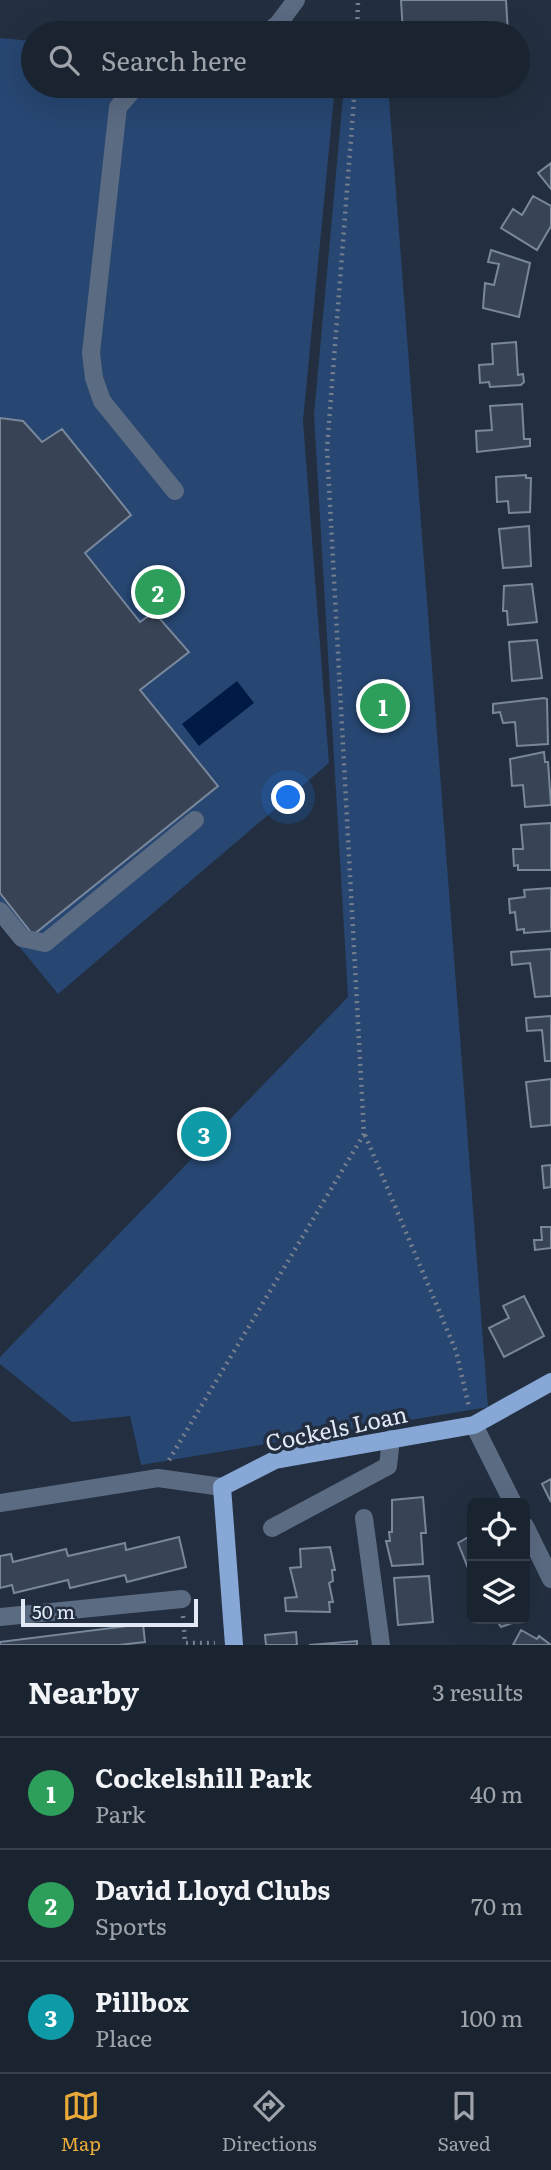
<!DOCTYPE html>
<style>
:root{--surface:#1a2330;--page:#272f3c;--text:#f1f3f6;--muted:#9fa4ab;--line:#38404c;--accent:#eaaa39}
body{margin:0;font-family:Literata,serif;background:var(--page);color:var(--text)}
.controls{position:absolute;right:21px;bottom:21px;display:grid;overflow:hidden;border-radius:10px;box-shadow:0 7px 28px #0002}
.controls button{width:63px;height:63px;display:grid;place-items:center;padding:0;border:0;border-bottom:2px solid var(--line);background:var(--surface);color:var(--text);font:35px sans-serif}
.scale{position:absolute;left:21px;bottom:18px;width:177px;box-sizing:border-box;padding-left:7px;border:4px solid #e2e9f5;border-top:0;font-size:19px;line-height:24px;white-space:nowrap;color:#e2e9f5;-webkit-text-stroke:5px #232f40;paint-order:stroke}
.you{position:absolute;left:289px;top:798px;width:24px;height:24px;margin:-18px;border:5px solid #fff;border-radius:50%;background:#1a73e8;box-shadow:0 0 0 10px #1a73e833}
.badge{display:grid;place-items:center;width:46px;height:46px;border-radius:50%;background:var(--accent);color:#fff;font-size:23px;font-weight:700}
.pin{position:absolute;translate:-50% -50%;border:4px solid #fff;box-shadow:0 2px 7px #0006}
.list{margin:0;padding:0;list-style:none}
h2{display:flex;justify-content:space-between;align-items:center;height:91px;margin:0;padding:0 28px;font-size:30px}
h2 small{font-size:23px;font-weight:400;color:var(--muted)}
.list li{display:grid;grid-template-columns:46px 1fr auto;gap:21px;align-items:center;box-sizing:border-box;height:112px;padding:0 28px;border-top:2px solid var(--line)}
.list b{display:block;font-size:26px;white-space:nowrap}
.list p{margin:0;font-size:23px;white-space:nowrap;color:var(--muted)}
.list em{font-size:23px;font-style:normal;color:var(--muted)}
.icon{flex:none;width:38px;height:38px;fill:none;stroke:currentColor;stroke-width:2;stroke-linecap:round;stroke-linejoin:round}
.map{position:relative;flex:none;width:551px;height:1645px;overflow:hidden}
.search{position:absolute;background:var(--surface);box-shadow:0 7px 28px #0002;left:21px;right:21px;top:21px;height:77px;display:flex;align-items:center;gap:18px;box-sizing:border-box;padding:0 24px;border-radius:38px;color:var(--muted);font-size:26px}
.sheet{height:427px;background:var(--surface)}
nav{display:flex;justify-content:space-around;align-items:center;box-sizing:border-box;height:98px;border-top:2px solid var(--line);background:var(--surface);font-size:19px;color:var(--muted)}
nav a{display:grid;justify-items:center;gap:4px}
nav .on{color:var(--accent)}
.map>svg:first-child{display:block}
</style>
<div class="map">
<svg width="551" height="1645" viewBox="0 0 551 1645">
<rect width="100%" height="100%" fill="#232f40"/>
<!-- green -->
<path fill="#274671" d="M0,38L33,41V86H335L303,421L329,763L58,994L0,923Z
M344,86H388L488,1407L141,1465L130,1416L72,1422L0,1364V1357L348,997L314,415Z"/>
<!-- water -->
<path fill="#001a46" d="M237,681L254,703L199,746L182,724Z"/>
<!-- building -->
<path fill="#384456" stroke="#79879b" stroke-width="2" d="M401,0H506L508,33H403Z
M551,163V189L538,173Z
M533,196L551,206V226L537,250L501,228L513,209L522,215Z
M491,250L530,263L519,317L483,308L485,283L494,285L499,264L488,262Z
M516,342L518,375L523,374L524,382L521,385L490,387L489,382L480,383L479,365L493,364L492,344Z
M522,404L524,439H530V446L477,452L476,431L492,430L490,406Z
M0,418L23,421L42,442L62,429L131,515L85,553L140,622L154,612L189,652L140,690L218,786L33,935L0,893Z
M526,475V478H531L530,512L509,513L508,501L497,502L496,477Z
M529,526L531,566L503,568L499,529Z
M532,584L537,622L508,625L507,611H503L504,586Z
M537,640L542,678L512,681L509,642Z
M544,698L547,699L548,744L517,746L515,722L503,723L500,712L493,713V704Z
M544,752L545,762H548L551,805L525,807L523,785L512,786L510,759Z
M551,823V870H518V865L514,866L513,849H523L521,825Z
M551,888V931L524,933V929L517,930L515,912L510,913L509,899L525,897L524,890Z
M551,949V996L535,997L530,963L512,965L511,952Z
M551,1016V1061H545L542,1030L527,1031L526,1018Z
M551,1079V1125L531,1127L526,1082Z
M205,1127L211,1132L202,1140L197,1136Z
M551,1165V1187L544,1188L542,1166Z
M541,1227H551V1248L535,1250L534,1240H542Z
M524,1296L544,1336L504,1357L489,1328L509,1318L503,1306Z
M551,1479V1502L542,1484Z
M423,1497L426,1533H421L423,1564L392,1566L386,1541H390L389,1532H392V1500Z
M472,1531V1572L470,1573L458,1543L470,1536Z
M179,1537L186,1567L127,1582L125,1575L70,1588L68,1580L14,1593L12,1585L0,1588V1556L11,1554L13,1562L66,1549L68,1556L125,1543L126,1550Z
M330,1547L335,1570H332L333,1581L329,1583L333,1602H329L330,1612L286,1611L285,1598L297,1597L290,1568L301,1567L300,1549Z
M429,1576L433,1622L398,1625L394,1578Z
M496,1619H524L501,1627Z
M143,1624L145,1642L119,1645H0V1642Z
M521,1630L537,1639L539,1636L551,1645H513Z
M296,1632L297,1645H266L265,1635Z
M357,1641V1645H309Z"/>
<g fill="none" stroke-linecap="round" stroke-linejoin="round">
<!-- path -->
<path stroke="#757f8e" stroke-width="4.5" stroke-dasharray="2 5" stroke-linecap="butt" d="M357,33L358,0
M518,51L526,50
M365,1135L456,1351L469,1407
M169,1460L364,1134L327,449L355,86
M183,1616L185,1643H215"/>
<!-- minor -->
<path stroke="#5b6b82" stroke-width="18" d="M266,33L278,24L296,0
M145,86L133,90L118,107L91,353L94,378L102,401L175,491
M0,911L22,938L45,943L195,820
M474,1425L513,1503
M0,1503L158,1478L222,1487
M364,1518L381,1645
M525,1526L551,1579
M272,1528L388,1466L391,1439
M0,1617L182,1599"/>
<!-- major -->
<path stroke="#87a7d6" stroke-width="18" d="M234,1645L222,1487L275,1460L474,1425L551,1382"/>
</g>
<g text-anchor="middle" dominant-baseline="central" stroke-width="7" stroke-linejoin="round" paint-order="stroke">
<!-- street labels -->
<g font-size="23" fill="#e2e9f5" stroke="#232f40">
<text transform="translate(336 1427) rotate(-12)">Cockels Loan</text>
</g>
</g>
</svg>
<div class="controls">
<button><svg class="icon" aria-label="locate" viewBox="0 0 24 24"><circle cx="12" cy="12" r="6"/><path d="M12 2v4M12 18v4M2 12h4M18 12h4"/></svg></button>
<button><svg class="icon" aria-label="layers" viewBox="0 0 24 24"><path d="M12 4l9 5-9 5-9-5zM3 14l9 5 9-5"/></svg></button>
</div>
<div class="scale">50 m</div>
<div class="you"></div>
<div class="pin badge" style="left:383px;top:706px;background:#2e9e5b">1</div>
<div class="pin badge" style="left:158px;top:592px;background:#2e9e5b">2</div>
<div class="pin badge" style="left:204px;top:1134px;background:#0f9aa8">3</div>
<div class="search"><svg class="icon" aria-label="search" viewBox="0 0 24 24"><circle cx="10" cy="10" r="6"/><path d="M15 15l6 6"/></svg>Search here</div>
</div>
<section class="sheet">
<h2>Nearby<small>3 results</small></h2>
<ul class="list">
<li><span class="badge" style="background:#2e9e5b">1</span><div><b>Cockelshill Park</b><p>Park</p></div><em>40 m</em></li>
<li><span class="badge" style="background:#2e9e5b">2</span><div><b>David Lloyd Clubs</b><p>Sports</p></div><em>70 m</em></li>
<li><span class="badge" style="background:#0f9aa8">3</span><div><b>Pillbox</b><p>Place</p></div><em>100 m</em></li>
</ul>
</section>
<nav>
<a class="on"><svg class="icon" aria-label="map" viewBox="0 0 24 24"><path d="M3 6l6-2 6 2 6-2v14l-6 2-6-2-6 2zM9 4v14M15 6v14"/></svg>Map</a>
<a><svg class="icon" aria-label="directions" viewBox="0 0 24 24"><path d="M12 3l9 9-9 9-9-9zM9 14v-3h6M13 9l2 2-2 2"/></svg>Directions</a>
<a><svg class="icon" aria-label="saved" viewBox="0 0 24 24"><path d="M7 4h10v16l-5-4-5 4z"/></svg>Saved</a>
</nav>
